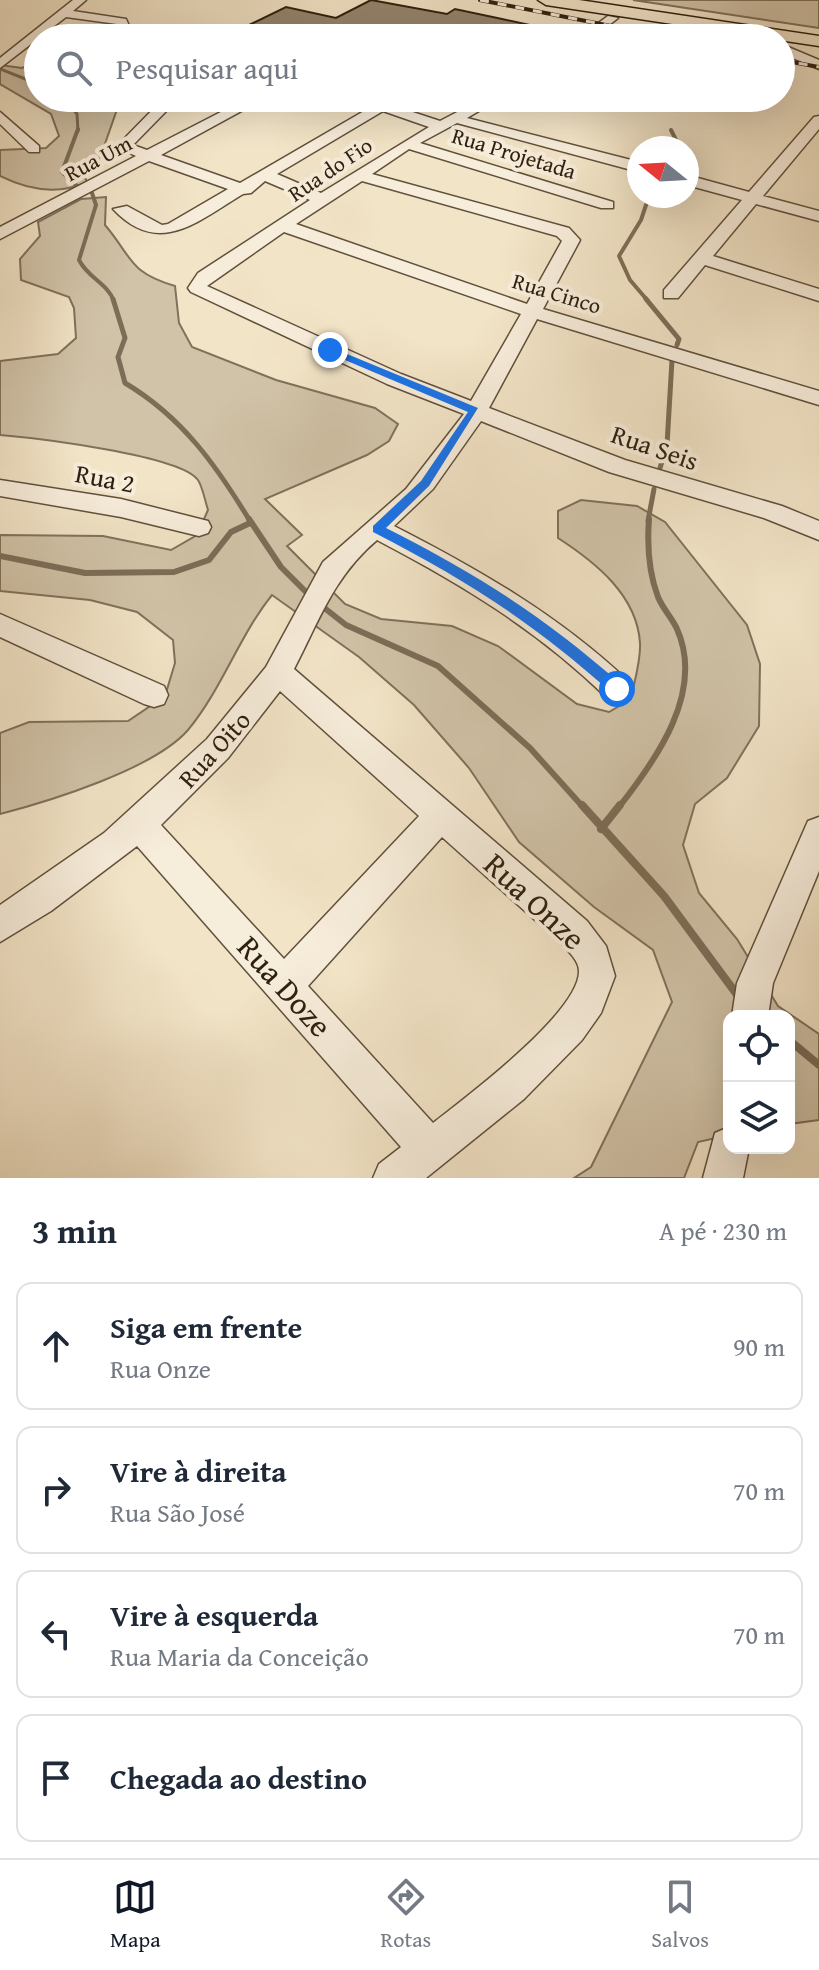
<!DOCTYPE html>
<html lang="pt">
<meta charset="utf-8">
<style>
:root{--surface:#fff;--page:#f2f2f3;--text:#1f2937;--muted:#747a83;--line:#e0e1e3;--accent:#111827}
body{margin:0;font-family:"Gentium Book Plus",serif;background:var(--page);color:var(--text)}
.controls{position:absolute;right:24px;bottom:24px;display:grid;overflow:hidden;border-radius:16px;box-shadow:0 8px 32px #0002}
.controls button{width:72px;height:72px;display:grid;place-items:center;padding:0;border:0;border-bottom:2px solid var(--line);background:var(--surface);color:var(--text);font:40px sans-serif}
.compass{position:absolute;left:627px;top:136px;width:72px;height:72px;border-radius:50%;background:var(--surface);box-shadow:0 8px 32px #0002;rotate:288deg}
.stop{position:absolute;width:24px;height:24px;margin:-18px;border:6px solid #1a73e8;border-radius:50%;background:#fff}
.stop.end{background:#1a73e8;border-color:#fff;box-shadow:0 2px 8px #0008}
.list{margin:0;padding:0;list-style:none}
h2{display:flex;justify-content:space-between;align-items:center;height:104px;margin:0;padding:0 32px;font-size:34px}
h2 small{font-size:26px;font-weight:400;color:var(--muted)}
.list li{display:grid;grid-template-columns:52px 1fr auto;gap:24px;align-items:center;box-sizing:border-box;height:128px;margin:0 16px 16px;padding:0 16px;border:2px solid var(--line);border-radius:16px}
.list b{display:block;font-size:30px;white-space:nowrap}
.list p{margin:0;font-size:26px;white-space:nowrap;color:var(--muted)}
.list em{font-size:26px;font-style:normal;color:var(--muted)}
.icon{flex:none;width:44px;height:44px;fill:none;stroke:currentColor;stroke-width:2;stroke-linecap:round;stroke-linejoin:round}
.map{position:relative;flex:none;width:819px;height:1178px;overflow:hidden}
.search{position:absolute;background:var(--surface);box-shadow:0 8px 32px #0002;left:24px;right:24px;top:24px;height:88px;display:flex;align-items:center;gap:20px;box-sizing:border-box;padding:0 28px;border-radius:44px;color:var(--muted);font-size:30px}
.sheet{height:680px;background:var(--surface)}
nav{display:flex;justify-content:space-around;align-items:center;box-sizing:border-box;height:112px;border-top:2px solid var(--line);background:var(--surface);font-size:22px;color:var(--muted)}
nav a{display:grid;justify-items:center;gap:4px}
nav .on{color:var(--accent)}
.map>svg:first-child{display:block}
</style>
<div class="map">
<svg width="819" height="1178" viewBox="0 0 819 1178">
<rect width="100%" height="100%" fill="#f2e4c7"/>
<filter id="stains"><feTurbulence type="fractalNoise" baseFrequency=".0025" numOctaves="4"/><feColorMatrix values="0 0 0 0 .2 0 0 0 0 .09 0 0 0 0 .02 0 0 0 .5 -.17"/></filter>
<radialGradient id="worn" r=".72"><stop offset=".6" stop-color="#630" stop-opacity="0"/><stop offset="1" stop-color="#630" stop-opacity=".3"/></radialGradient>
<!-- green -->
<path fill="#d1c3a8" stroke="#80715b" stroke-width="2" d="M633,0H819V28Z
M38,61V98H121L100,158L83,173L87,182C59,195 28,190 0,176V150L46,148L59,136L51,114L0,84V65L22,68Z
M106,197L105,225C133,258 128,272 175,286L179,323L192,347L276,380L375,408L398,424L389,441L367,455L265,499L302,535L287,546L345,604L381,619L452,626L498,646L577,704L609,712L631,699C634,682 641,661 640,643C637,595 595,562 558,538V511L581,500L637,506L665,522L747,625L760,664L759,726L727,778L695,804L683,845L699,893L737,939L778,1006L819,1034V1120L789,1124V1016H729V1135L698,1142L684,1178H574L591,1167L672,1002L653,950L594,907L519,842L469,768L414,705L359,657L272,595C239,636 222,689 188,730C154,769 50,801 0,814V733L29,722L128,721L165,696L175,663L173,640L137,612L90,600L0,591V535L103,536L171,550L197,535L208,510C205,501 203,488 198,480C180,455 35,438 0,435V361L58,354L76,338L74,308L69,297L21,280L20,259L40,236L38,222L81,199Z"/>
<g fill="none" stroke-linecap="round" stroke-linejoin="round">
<!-- stream-far4 -->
<path stroke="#7c6d57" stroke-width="3" d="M0,69L38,84
M64,98L77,114L78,131"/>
<!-- stream-far3 -->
<path stroke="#7c6d57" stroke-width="4" d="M671,130L676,140L674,148
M78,187L62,172L78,129
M92,193L96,205L79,260C88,278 107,283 114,301
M648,301L630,280L619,256L641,220L649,196"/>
<!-- stream-far2 -->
<path stroke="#7c6d57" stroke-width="5" d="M113,299L125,338L118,357L125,383C182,417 216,465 250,521
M646,299L679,339L677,345
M660,468L667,445L672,360
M648,521L654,489"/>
<!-- stream-far1 -->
<path stroke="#7c6d57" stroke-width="6" d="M249,519L281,567L310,596
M0,556L85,573L174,572L209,560L231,532L250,523
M318,603L346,625L438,666L530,748L583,807
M619,807C656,760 705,692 677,629C672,618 663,609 658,597C649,573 647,545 649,519"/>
<!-- stream -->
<path stroke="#7c6d57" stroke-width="8" d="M582,805L664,896L741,1000
M601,829L620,805
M789,1040L819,1065"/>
</g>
<!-- building -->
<path fill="#94856e" stroke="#2f1f0e" stroke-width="2" d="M371,0L447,14L455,9L502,19L553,30L552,38H300L247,26L286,7L336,18Z"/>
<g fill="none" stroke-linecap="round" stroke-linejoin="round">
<!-- minor casing -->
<g stroke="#60503c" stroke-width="3">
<path id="minor" d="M73,0H86L73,11L126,19L130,28L118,38H104L117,24L66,17L0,68V58Z
M608,16L618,18L592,38H578Z
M781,44L819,60V69L781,53Z
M164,98H179L133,145L147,150L248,98H265L161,155L240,183L371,107L349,98H370L440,121L484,98H501L467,118L639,162V172L457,123L420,143L613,202V208H601L409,149L372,174L569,228L580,240L543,309L819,391V405L537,319L489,408L625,460L782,506L819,521V540L764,518L609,472L481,421L433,489L394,526C478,569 558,615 627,680L631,689L627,698L617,701L607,698C539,631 461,584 377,540C334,576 319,621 294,669L587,921L606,946L615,976L601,1013L582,1040L524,1099L426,1178H373L379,1164L401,1147L137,846L51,911L0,942V905L104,833L207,739L266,667L323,562L406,489L464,414L387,384L191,292L188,288L198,273L310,200L265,181L251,193L243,194C198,221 159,258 113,209L127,206L162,225L168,224L228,189L149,161L0,239V227L136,156L116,147ZM383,111L429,127L321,193L277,174ZM362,181L557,236L562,241L527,304L296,224ZM284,232L521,314L471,401L401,374L207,286ZM280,691L419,816L284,959L161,825L228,758ZM442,837L563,945C569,952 579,961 579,971C580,1012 465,1098 433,1123L308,986Z
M0,112L39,146V152H29L0,124Z
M819,116V129L763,196L819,211V221L756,204L713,256L819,289V301L705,265L678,298H664V290L742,200L687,185V175L749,192L814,117Z
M0,480L121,499L208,521L211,527L208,533L199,536L121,517L0,496Z
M0,614L164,686L168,695L164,704L154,707L144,704L0,637Z
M819,817V871L773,983L768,1016H732L737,983L808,821Z
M729,1127V1148H749L743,1178H703L715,1133Z"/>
</g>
<!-- highway casing -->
<g stroke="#2f1f0e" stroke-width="3">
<path id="highway" d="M538,0H579L819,36V46L546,5Z"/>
</g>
<!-- minor -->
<use href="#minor" fill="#f7eddb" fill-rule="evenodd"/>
<!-- highway -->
<use href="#highway" fill="#f2e4c7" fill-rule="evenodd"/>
<!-- rail casing -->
<g stroke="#2f1f0e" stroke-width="4">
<path id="rail" d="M480,0L671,38
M781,60L819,67"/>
</g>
<!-- rail -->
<use href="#rail" stroke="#f7eddb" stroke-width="3" stroke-dasharray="9" stroke-linecap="butt"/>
</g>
<!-- route -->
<path fill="#1a73e8" d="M330,347L478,408L429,486L386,528C479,575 543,616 622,685V693H612C532,622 468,581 373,532V526L421,481L468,412L326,352Z"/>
<g text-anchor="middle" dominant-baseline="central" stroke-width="8" stroke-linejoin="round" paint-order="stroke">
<!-- far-street labels -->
<g font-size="22" fill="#2f1f0e" stroke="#f7eddb">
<text transform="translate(514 153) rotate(17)">Rua Projetada</text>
<text transform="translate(98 158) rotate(-28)">Rua Um</text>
<text transform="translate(330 169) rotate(-34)">Rua do Fio</text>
<text transform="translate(557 293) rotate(17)">Rua Cinco</text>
</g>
<!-- street labels -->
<g font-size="26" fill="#2f1f0e" stroke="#f7eddb">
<text transform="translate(655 447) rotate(19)">Rua Seis</text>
<text transform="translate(105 478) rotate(11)">Rua 2</text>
<text transform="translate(214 749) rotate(-48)">Rua Oito</text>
</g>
<!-- near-street labels -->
<g font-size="32" fill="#2f1f0e" stroke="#f7eddb">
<text transform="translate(535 901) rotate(43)">Rua Onze</text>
<text transform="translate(285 986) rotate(48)">Rua Doze</text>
</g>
</g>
<rect width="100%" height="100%" filter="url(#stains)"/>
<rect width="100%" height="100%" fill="url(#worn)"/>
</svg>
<div class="controls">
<button><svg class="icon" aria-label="locate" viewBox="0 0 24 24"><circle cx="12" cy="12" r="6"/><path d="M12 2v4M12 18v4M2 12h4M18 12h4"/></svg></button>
<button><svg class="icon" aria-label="layers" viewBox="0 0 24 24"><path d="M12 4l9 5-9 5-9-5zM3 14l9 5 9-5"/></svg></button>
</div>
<svg class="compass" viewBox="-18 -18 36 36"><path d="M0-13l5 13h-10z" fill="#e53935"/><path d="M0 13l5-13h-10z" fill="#747a83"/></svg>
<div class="stop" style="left:617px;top:689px"></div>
<div class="stop end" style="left:330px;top:350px"></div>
<div class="search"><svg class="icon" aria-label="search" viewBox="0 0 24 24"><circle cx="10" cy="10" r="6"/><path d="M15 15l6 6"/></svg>Pesquisar aqui</div>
</div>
<section class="sheet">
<h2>3 min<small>A pé · 230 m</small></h2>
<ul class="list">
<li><svg class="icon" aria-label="ahead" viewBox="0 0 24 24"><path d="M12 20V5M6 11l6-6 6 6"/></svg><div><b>Siga em frente</b><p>Rua Onze</p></div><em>90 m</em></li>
<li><svg class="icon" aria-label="right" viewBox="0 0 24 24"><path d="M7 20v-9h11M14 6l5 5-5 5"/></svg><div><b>Vire à direita</b><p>Rua São José</p></div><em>70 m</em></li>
<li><svg class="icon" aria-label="left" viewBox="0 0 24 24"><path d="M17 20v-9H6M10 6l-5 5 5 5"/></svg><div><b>Vire à esquerda</b><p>Rua Maria da Conceição</p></div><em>70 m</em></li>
<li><svg class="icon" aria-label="arrive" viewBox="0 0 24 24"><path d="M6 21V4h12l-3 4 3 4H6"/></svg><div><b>Chegada ao destino</b></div></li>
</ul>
</section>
<nav>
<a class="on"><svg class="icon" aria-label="map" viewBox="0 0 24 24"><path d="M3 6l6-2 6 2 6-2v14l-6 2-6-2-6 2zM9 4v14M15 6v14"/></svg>Mapa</a>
<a><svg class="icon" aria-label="directions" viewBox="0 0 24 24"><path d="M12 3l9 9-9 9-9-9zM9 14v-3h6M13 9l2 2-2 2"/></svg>Rotas</a>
<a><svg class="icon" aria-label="saved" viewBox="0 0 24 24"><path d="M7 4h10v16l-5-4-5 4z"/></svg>Salvos</a>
</nav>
